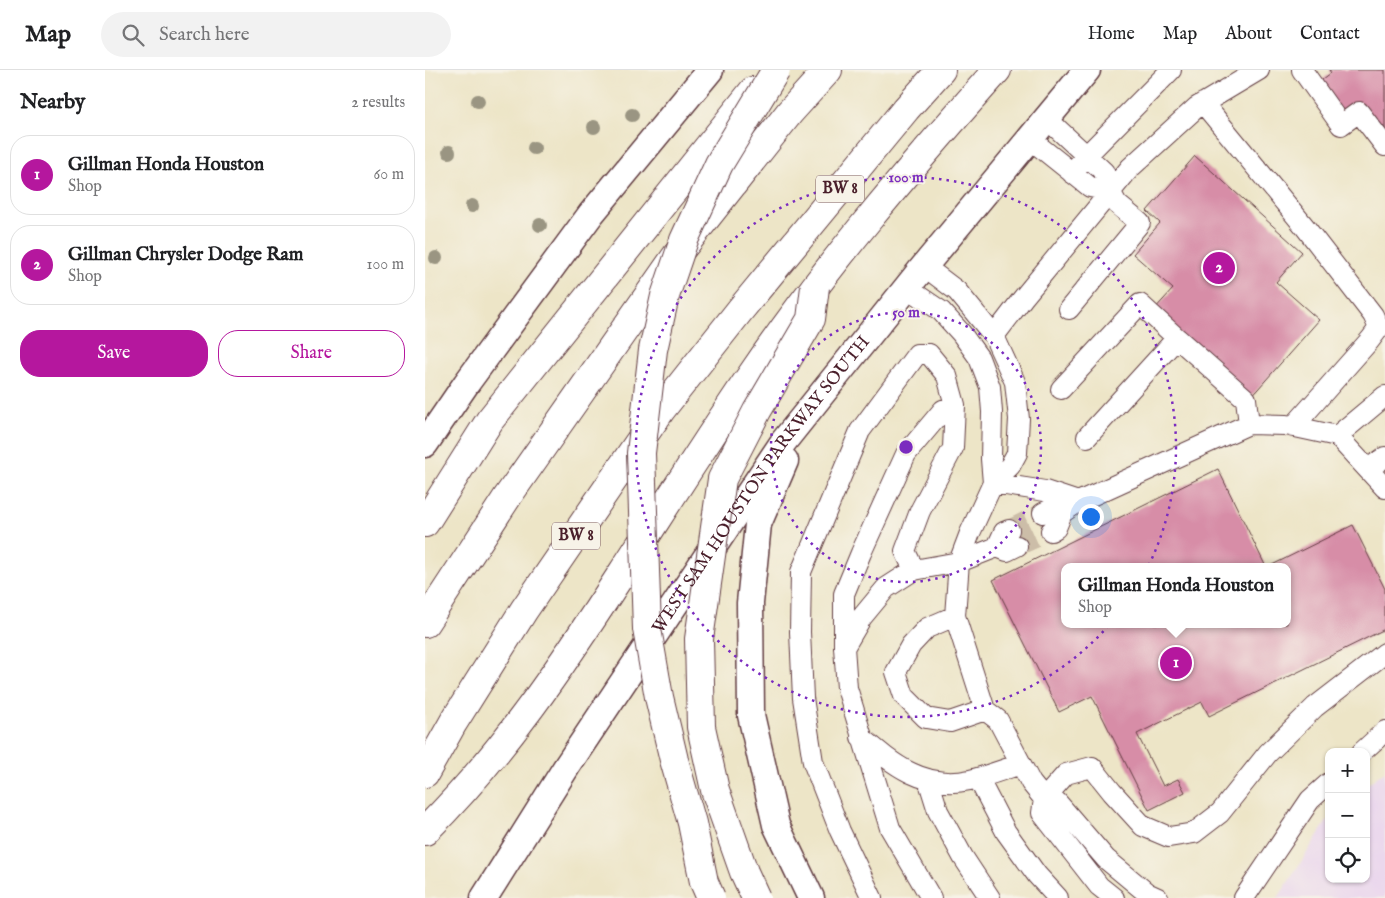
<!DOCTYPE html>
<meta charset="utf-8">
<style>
:root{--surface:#fff;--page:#f2f2f2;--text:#202124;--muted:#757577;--line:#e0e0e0;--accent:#b5179e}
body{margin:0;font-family:"IM FELL English",serif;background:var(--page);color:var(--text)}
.controls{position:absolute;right:15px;bottom:15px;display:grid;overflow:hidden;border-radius:10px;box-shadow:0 1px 4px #0004}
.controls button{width:45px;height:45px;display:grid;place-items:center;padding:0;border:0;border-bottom:1px solid var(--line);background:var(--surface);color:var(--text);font:25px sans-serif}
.you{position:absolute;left:665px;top:446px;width:18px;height:18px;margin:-12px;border:4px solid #fff;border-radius:50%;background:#1a73e8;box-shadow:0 0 0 8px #1a73e833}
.badge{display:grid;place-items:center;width:32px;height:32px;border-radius:50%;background:var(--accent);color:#fff;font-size:16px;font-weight:700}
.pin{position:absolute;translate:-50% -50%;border:2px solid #fff;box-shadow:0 1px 5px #0006}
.popup{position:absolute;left:636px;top:493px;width:230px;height:65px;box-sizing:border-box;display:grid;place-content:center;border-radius:10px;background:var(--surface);filter:drop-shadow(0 1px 4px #0005);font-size:16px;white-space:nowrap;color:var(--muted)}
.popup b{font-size:19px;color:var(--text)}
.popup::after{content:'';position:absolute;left:50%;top:100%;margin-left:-10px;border:10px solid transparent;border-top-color:var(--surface)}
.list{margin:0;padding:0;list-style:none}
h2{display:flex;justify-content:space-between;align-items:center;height:65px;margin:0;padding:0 20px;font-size:21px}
h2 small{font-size:16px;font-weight:400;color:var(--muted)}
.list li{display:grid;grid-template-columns:32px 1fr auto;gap:15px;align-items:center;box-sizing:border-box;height:80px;margin:0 10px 10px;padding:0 10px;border:1px solid var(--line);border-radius:20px}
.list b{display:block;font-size:19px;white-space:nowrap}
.list p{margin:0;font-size:16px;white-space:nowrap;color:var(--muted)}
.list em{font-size:16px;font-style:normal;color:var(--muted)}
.actions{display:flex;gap:10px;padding:15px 20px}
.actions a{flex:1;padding:11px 0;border:1px solid var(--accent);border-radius:20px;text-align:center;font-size:18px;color:var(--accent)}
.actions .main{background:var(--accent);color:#fff}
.icon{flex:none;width:28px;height:28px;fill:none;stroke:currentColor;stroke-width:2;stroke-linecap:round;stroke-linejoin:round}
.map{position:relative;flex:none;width:960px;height:828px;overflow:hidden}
header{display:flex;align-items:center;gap:30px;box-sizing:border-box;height:70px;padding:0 25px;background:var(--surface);border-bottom:1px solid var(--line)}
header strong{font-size:24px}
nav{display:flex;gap:28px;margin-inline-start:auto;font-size:18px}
.search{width:350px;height:45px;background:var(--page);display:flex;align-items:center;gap:12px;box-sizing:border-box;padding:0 18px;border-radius:28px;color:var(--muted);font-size:19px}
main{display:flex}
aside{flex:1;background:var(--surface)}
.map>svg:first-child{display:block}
</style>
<header>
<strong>Map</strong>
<div class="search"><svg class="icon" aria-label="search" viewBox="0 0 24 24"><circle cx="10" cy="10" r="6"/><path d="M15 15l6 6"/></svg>Search here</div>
<nav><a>Home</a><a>Map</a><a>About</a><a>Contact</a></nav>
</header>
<main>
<aside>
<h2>Nearby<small>2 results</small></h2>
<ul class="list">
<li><span class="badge">1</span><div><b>Gillman Honda Houston</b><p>Shop</p></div><em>60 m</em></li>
<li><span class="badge">2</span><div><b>Gillman Chrysler Dodge Ram</b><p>Shop</p></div><em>100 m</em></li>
</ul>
<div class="actions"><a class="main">Save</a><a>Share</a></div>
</aside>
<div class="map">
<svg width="960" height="828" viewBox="0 0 960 828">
<rect width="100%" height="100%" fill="#f7f3e8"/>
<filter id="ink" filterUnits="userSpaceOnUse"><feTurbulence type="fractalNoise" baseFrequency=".02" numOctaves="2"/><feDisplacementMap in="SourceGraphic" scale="10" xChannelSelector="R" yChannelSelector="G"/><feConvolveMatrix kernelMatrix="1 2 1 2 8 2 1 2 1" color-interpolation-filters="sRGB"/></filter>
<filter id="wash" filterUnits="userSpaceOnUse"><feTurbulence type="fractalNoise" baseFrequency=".0096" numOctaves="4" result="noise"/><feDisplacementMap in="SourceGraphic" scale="20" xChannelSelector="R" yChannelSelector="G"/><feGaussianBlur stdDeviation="1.12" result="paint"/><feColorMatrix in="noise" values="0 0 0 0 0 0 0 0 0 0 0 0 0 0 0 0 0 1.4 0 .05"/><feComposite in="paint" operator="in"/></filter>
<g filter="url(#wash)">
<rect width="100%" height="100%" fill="#ede5c7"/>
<!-- built -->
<path fill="#e8d2ee" d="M960,701V828H853L904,748V809H941V715Z"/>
<g id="blocks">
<!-- building -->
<path fill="#d78da7" d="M904,0H960V70L932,33L914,47L890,15L906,3Z
M770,86L877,182L851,212L894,250L825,328L728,241L748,219L708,184L735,153L722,141Z
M793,399L841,497H640V554H862V497H843L928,455L960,519V559L784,646L777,632L712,664L738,716L753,709L760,722L724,740L667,626L634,642L568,510Z"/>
</g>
</g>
<g filter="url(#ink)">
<use href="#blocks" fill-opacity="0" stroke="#623d42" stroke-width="1"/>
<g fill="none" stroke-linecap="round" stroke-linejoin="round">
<!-- minor-tunnel -->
<path stroke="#ccbda8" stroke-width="20" stroke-dasharray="20 10" stroke-linecap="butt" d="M584,460L618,443
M592,476L626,461"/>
<!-- minor casing -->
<g stroke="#623d42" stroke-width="22">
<path id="minor" d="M877,0L916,55L934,42L960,76
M778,33L880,157L948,245L954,258L945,270L868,357
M622,49L679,102L685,121L692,134L715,153L644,239
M605,69L665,117L685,121
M647,103L662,85L746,0
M499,196L532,221L569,266L590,312L594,349L592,383L585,396L568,413L545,463L534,492L530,546L502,558L486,575L471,602L479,626L501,648L525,652L560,640L573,650L606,713L619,729L632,732L681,789L722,823L733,828
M482,218L516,241L536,263L554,288L565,317L567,342L566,389L568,413
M569,266L598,228L705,98L772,37L834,0
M636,319L715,234L752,268
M912,366L960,326
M662,367L752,268L821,329L824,354
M943,399L960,387
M568,413L620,421L653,432L824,354L861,355L912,366L960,418
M618,443L622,441L637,443L653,432
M584,460L579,462L572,477L582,481L592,476
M626,461L631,458L637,443
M530,546L560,640
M420,576L437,547L461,518L489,500
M436,667C469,695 499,720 545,710C562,706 580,699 596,694
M937,682L960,661
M553,708L581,762L612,805L633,828
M503,709L513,741L538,787L565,828
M447,828L415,761L388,692L378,628L375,562L376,502L435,361L492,284H504L522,306L530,335L528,378L495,441L480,481L489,500L534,492L572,477
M506,828L465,758L422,618L419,577V524L436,483L481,384L518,340L530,335
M689,828L674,816L617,743L619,729L641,704L667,697L687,722L718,756L744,767L769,763L795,743L843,683L890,637L960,583
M819,828L885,730L904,713"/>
</g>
<!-- major casing -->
<g stroke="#623d42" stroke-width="29">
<g id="major">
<path d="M0,374L41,314L166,144L285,0"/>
<path d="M360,391L333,454L325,533L326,645L351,755L386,828"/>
<path id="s1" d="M59,828L142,696L359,371L496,200L662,0"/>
</g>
</g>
<!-- highway casing -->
<g stroke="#623d42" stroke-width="30">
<path id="highway" d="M0,453L65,350L328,21
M0,553L83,426L251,186L365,42L403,0
M0,703L28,653L99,540L236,340L316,239L481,39L516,0
M0,761C78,684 138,594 197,503C239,438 280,373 323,310C397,200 484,99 572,0"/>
</g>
<!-- minor -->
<use href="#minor" stroke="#fff" stroke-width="20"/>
<!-- major -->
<use href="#major" stroke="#fff" stroke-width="26"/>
<!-- highway -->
<use href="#highway" stroke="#fff" stroke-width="28"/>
<!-- highway-bridge casing -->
<g stroke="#623d42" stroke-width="30" stroke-linecap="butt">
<path id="highway-bridge" d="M286,828L279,812L267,753L249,690L234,627L222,559L216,383L228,280L240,226L259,170L294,94L351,0
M331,828L319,802L290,720L276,657L274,569L297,409L332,341L386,249L390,217"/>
</g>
<!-- highway-bridge -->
<use href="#highway-bridge" stroke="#fff" stroke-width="28"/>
</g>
<!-- trees -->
<g fill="#9a9582">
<circle cx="53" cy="31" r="7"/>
<circle cx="207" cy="45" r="7"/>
<circle cx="169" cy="57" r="7"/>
<circle cx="109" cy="78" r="7"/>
<circle cx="24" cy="82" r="7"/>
<circle cx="47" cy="136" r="7"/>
<circle cx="115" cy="155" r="7"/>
<circle cx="11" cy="188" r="7"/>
</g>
</g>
<!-- distance rings -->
<g fill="none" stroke="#7b2cbf" stroke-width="2.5" stroke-dasharray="2.5 5">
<circle cx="481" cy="377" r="135"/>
<circle cx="481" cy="377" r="270"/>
</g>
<g text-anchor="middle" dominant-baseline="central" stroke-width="4" stroke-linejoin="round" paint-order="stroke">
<!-- shield labels -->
<g fill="#f7f3e8" stroke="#7e5f64" stroke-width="1">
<rect x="391" y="105.5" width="48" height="27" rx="4"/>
<rect x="127" y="452.5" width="48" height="27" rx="4"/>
</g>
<g font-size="16" font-weight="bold" fill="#4a1f2b">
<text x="415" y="119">BW 8</text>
<text x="151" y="466">BW 8</text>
</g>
<!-- street labels -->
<g font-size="18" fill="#4a1f2b" stroke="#f7f3e8">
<text stroke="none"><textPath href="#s1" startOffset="498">WEST SAM HOUSTON PARKWAY SOUTH</textPath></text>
</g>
</g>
<circle cx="481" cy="377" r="8" fill="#7b2cbf" stroke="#f7f3e8" stroke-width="2.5"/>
<g font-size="15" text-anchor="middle" font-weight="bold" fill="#7b2cbf" stroke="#f7f3e8" stroke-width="4" stroke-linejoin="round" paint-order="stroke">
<text x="481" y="112">100 m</text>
<text x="481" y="247">50 m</text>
</g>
</svg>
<div class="controls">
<button>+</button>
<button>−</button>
<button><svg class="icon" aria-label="locate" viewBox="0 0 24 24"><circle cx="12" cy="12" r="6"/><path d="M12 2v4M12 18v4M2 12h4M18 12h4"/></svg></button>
</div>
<div class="you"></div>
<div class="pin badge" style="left:751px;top:593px">1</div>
<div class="popup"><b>Gillman Honda Houston</b>Shop</div>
<div class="pin badge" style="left:794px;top:198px">2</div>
</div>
</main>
